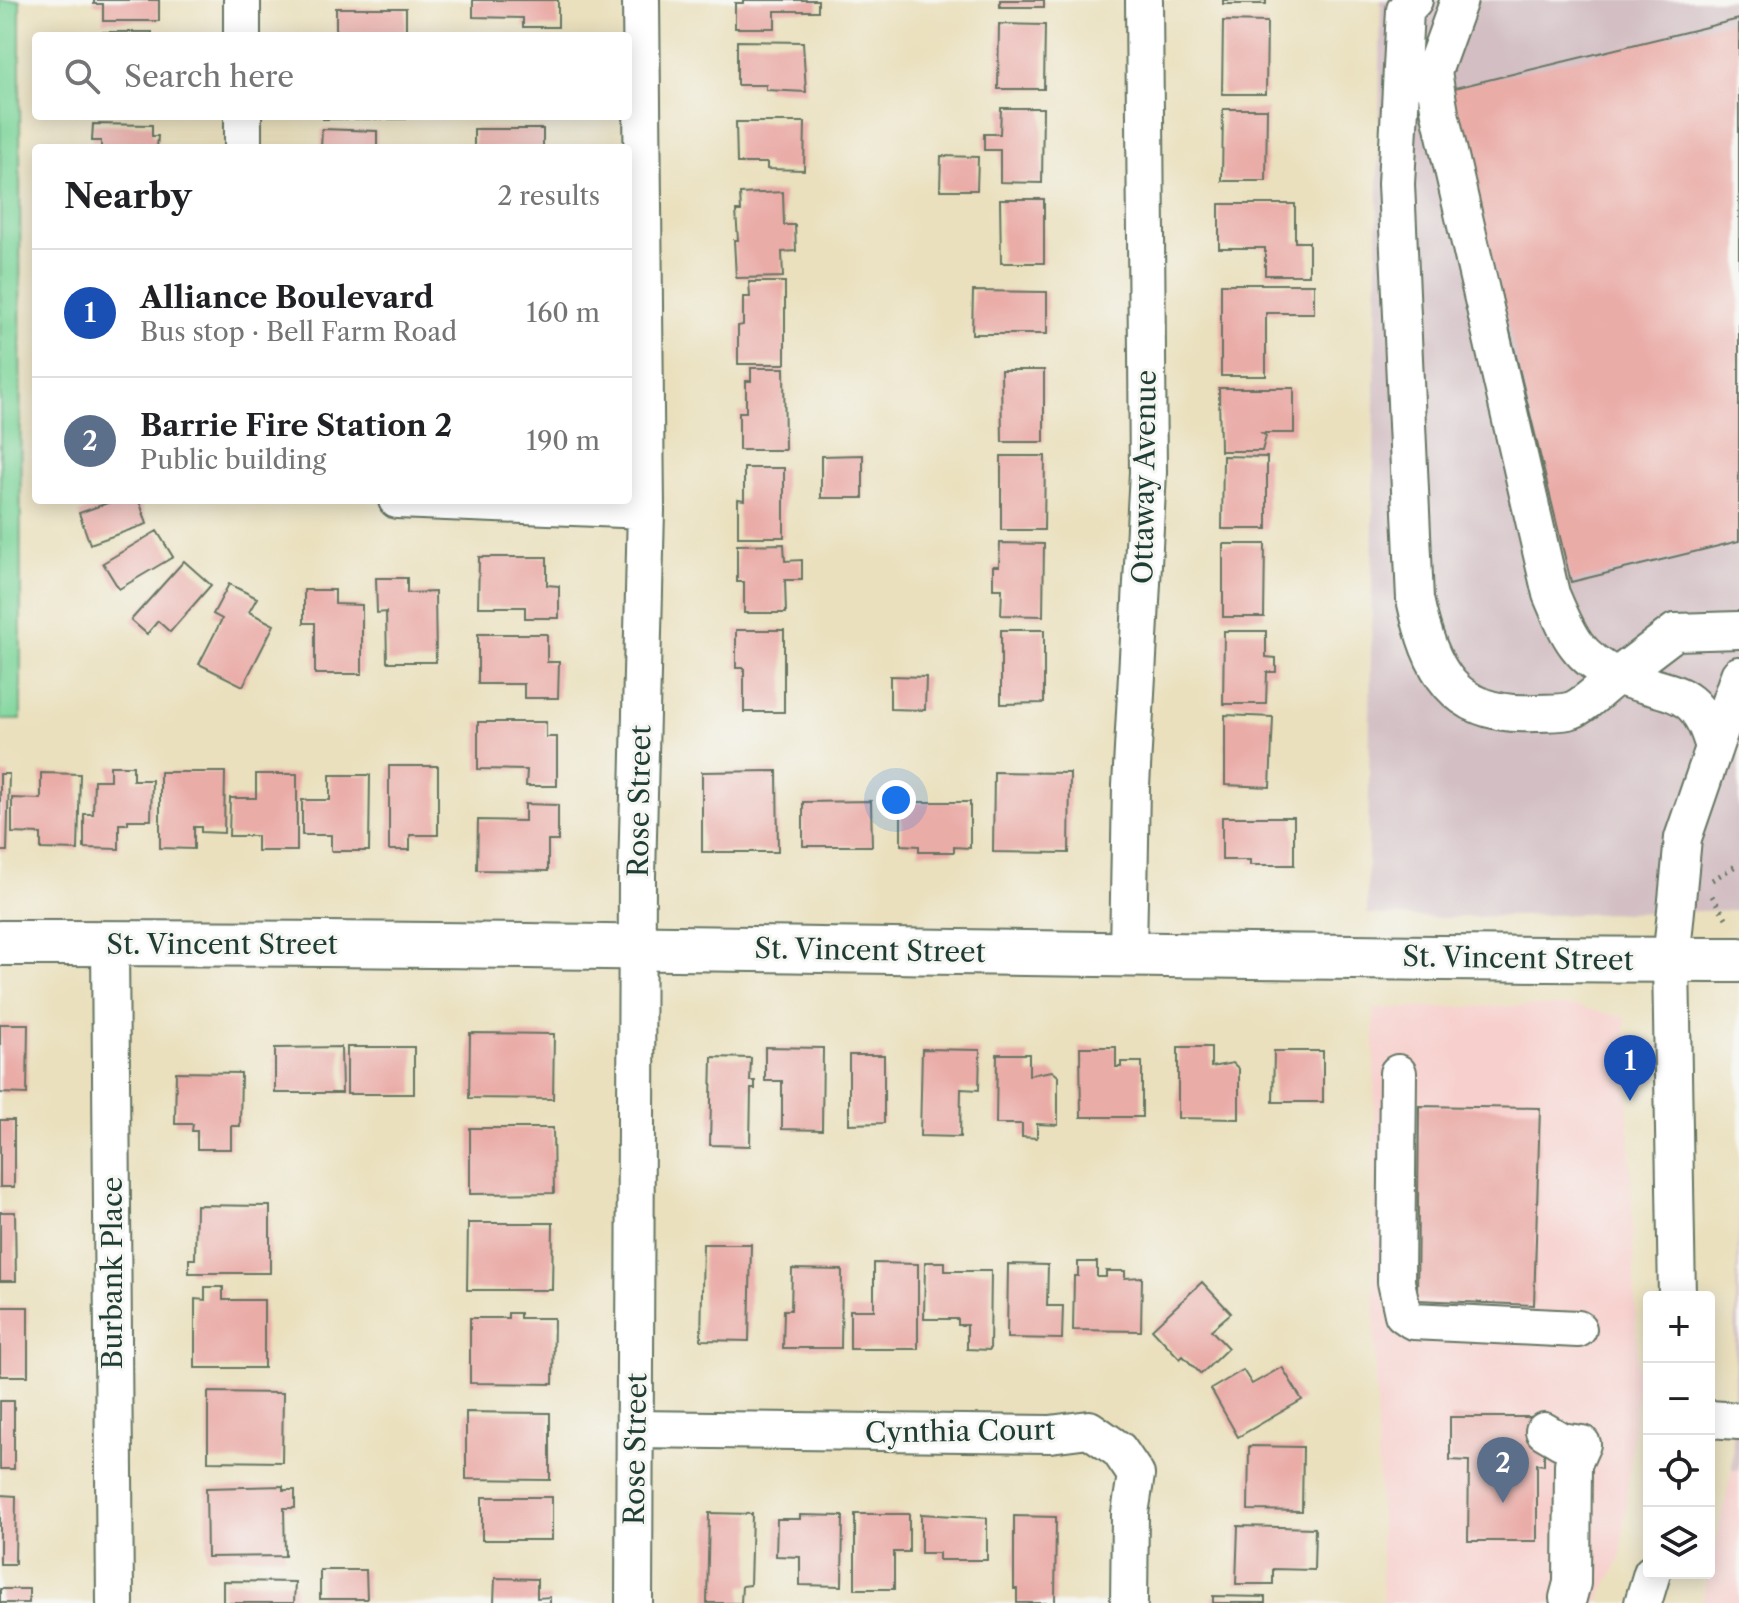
<!DOCTYPE html>
<meta charset="utf-8">
<style>
:root{--surface:#fff;--page:#f2f2f2;--text:#202124;--muted:#757577;--line:#e0e0e0;--accent:#1f6fb2}
body{margin:0;font-family:"Libre Caslon Text",serif;background:var(--page);color:var(--text)}
.controls{position:absolute;right:24px;bottom:24px;display:grid;overflow:hidden;border-radius:8px;box-shadow:0 4px 20px #0003}
.controls button{width:72px;height:72px;display:grid;place-items:center;padding:0;border:0;border-bottom:2px solid var(--line);background:var(--surface);color:var(--text);font:40px sans-serif}
.you{position:absolute;left:896px;top:800px;width:28px;height:28px;margin:-20px;border:6px solid #fff;border-radius:50%;background:#1a73e8;box-shadow:0 0 0 12px #1a73e833}
.badge{display:grid;place-items:center;width:52px;height:52px;border-radius:50%;background:var(--accent);color:#fff;font-size:26px;font-weight:700}
.pin{position:absolute;translate:-50% -66px;filter:drop-shadow(0 2px 4px #0008)}
.pin::after{content:'';position:absolute;top:42px;width:28px;height:24px;background:inherit;clip-path:polygon(0 0,100% 0,50% 100%)}
.list{margin:0;padding:0;list-style:none}
h2{display:flex;justify-content:space-between;align-items:center;height:104px;margin:0;padding:0 32px;font-size:34px}
h2 small{font-size:26px;font-weight:400;color:var(--muted)}
.list li{display:grid;grid-template-columns:52px 1fr auto;gap:24px;align-items:center;box-sizing:border-box;height:128px;padding:0 32px;border-top:2px solid var(--line)}
.list b{display:block;font-size:30px;white-space:nowrap}
.list p{margin:0;font-size:26px;white-space:nowrap;color:var(--muted)}
.list em{font-size:26px;font-style:normal;color:var(--muted)}
.icon{flex:none;width:44px;height:44px;fill:none;stroke:currentColor;stroke-width:2;stroke-linecap:round;stroke-linejoin:round}
.map{position:relative;flex:none;width:1739px;height:1603px;overflow:hidden}
.search{position:absolute;background:var(--surface);box-shadow:0 4px 20px #0003;left:32px;top:32px;width:600px;height:88px;display:flex;align-items:center;gap:20px;box-sizing:border-box;padding:0 28px;border-radius:8px;color:var(--muted);font-size:30px}
.panel{position:absolute;background:var(--surface);box-shadow:0 4px 20px #0003;left:32px;top:144px;width:600px;height:360px;border-radius:8px}
.map>svg:first-child{display:block}
</style>
<div class="map">
<svg width="1739" height="1603" viewBox="0 0 1739 1603">
<rect width="100%" height="100%" fill="#f6f6f2"/>
<filter id="ink" filterUnits="userSpaceOnUse"><feTurbulence type="fractalNoise" baseFrequency=".0125" numOctaves="2"/><feDisplacementMap in="SourceGraphic" scale="16" xChannelSelector="R" yChannelSelector="G"/><feConvolveMatrix kernelMatrix="1 2 1 2 8 2 1 2 1" color-interpolation-filters="sRGB"/></filter>
<filter id="wash" filterUnits="userSpaceOnUse"><feTurbulence type="fractalNoise" baseFrequency=".006" numOctaves="4" result="noise"/><feDisplacementMap in="SourceGraphic" scale="32" xChannelSelector="R" yChannelSelector="G"/><feGaussianBlur stdDeviation="1.8" result="paint"/><feColorMatrix in="noise" values="0 0 0 0 0 0 0 0 0 0 0 0 0 0 0 0 0 1.4 0 .05"/><feComposite in="paint" operator="in"/></filter>
<g filter="url(#wash)">
<rect width="100%" height="100%" fill="#eae0bd"/>
<!-- built -->
<path fill="#f7d0cd" d="M1503,1006H1574L1625,1017L1638,1380L1621,1556L1598,1603H1383L1375,1373L1374,1009Z
M1732,1470H1739V1603H1702Z"/>
<!-- industrial -->
<path fill="#d2bec3" d="M1381,0H1739V910L1437,918L1367,914Z
M1739,1185V1470H1732Z"/>
<!-- green -->
<path fill="#7cd499" stroke="#4e8866" stroke-width="2" d="M0,0H20L21,720H0Z"/>
<g id="blocks">
<!-- building -->
<path fill="#eaaca7" d="M94,0H159V21H103V4H94Z
M473,0H558V27H523V18L473,17Z
M743,0H818V11H775V28H735V3H743Z
M1000,0H1044V7H1000Z
M1223,0H1266V4H1223Z
M336,8H406V36H336Z
M1739,19V541L1571,582L1451,89Z
M1223,21L1267,22L1266,94H1222Z
M999,24L1045,25L1044,89H998Z
M93,32H152V36H93Z
M737,41L803,42L806,92L766,90V85H737Z
M1001,108H1043L1042,183L1000,182V150H984V134H1000Z
M1223,109H1267L1266,181H1222Z
M323,116H406V119H323Z
M736,122H805L804,170L767,169V163H737Z
M93,124L152,125V136H158L157,148H101V141H92Z
M322,129L377,131V148H321Z
M474,129H543V148H474Z
M941,156L978,157L977,190H940Z
M783,192L784,225H795L796,251L782,252L783,277L736,278L734,240H738L736,211H741L740,194Z
M1000,199H1044V263H1001Z
M1219,204H1295V242H1309V275H1265V248H1219Z
M749,282H785V364H738V326L743,325V297H750Z
M1221,284H1314V313H1266V376H1221Z
M973,291L1047,292V334H972Z
M751,368H784L785,450H739V412H746V381H751Z
M1001,370H1044V442H1002Z
M1219,388H1294V433H1262L1266,436L1262,451H1220Z
M863,455V498H821V456Z
M1001,456H1045L1044,530H1001Z
M1223,456L1267,457V529H1222Z
M744,468H784V537H738V499L744,500Z
M116,500H139L147,524L90,544L79,513Z
M157,531L173,557L119,589L103,563Z
M1000,543L1044,544L1043,616L1001,615L1002,589H993V566H999Z
M784,544L785,561L802,560V580H785L786,613H744V582H737V545Z
M1223,544H1265L1264,617H1223Z
M479,557H547V585L559,586V618H525V607H478Z
M184,561L211,585L170,632L158,621L147,634L131,620Z
M376,578H407V593L435,592L436,662H387L386,612L377,613Z
M229,584L257,598L249,612L274,625L243,686L199,664L222,619L213,614Z
M304,590H335V604L362,605V674H315V623H304Z
M736,630H784V712H744V668H736Z
M1001,630H1044V703L1001,704Z
M1224,631H1266V657L1276,658V672H1267L1266,704H1223Z
M478,634H547V662H559L558,698H524V684H478Z
M890,676L926,677L925,710L890,709Z
M1225,715L1273,717L1270,787L1225,785Z
M478,722H546V737H557V786H526L527,770L478,769Z
M110,766H133V780H152L151,820H128V824H119V849L84,848V814H93L94,780H110Z
M389,766H438V835H410V850H389Z
M777,771L778,852H702V772Z
M160,772H225L224,833L201,832V827H194V849L160,848Z
M994,772L1070,773L1069,853L993,852Z
M41,773L80,774L78,850L41,849V834L12,833V798L41,799Z
M0,774H9L7,851H0Z
M256,774H297V851H257V836H229L230,798H256Z
M330,775H370L369,851H331V835H302V800H330Z
M871,801L872,846H803V802Z
M901,802H970V848L954,847V852H919V846L901,845Z
M525,804L558,805V841H548V871L477,870L478,820L525,821Z
M1222,817H1294V865H1250V860H1222Z
M0,1024H28L27,1094L0,1093Z
M470,1033L554,1034L553,1099L469,1098Z
M341,1047L342,1093H275V1048Z
M347,1047H414V1094H347Z
M765,1047L823,1048L822,1130L782,1129V1081H765Z
M1080,1047H1116V1067H1121V1062H1142V1117H1081Z
M1178,1047H1211V1067L1233,1063L1239,1069V1119L1178,1118Z
M922,1049L980,1050L979,1090L961,1089L960,1137L920,1136Z
M1274,1051H1323V1102H1273Z
M997,1054H1029V1075L1052,1071L1058,1076V1125L1037,1124V1138L1022,1137V1124H996Z
M849,1055H884V1123L849,1124Z
M712,1057L751,1058L750,1081H755V1089H751L750,1146L710,1145Z
M176,1072L241,1073L240,1126H231V1149H197V1131H192L193,1124H175Z
M1419,1106L1540,1108L1534,1305L1417,1300Z
M0,1120H14V1187H0Z
M470,1128H553L554,1193L470,1194Z
M196,1205L270,1206V1273H189V1259H195Z
M0,1212H15L16,1281H0Z
M468,1223H553L552,1290H467Z
M703,1244H751L749,1341L701,1340Z
M925,1262H945V1271H991L990,1350L967,1349V1325H958V1319H924Z
M1078,1262H1097V1277H1106V1271H1125V1278L1142,1277L1141,1331L1073,1330L1074,1276H1078Z
M874,1263L918,1264V1349H850V1310H874Z
M1008,1264L1048,1265L1047,1306H1063L1062,1339L1007,1338Z
M792,1269L842,1270L841,1348H783L784,1310H791Z
M1202,1282L1231,1313L1211,1330L1228,1348L1201,1374L1183,1356L1180,1359L1152,1329Z
M205,1287H223V1300H264V1368H195V1299L205,1300Z
M0,1307H28V1376H0Z
M508,1313H520V1318H554L553,1384L470,1383V1318H508Z
M1282,1367L1302,1400L1238,1437L1211,1389L1243,1370L1252,1384Z
M208,1392L283,1393L282,1462L208,1461Z
M0,1401H14V1469H0Z
M466,1412L550,1413V1480L466,1479Z
M1450,1417H1544V1465L1537,1464V1541H1468L1469,1461L1450,1460Z
M1249,1446L1303,1447L1302,1511L1248,1510Z
M283,1486V1490H295V1508H284L285,1556L207,1557L206,1488Z
M0,1495L16,1496L15,1564H0Z
M482,1497H552V1540H482Z
M709,1513L752,1514L750,1585L742,1586L741,1603H707Z
M855,1514H909V1552H894V1589H855Z
M921,1514L987,1518V1560H939V1553H921Z
M800,1515L843,1516L842,1586L800,1585V1557L776,1556L777,1519H800Z
M1014,1516L1056,1517L1055,1603H1017V1589H1014Z
M1238,1526L1315,1528L1314,1570L1273,1569V1584H1236Z
M320,1570H366L367,1599H320Z
M495,1578L537,1579V1598L550,1597V1603H494Z
M223,1581L295,1582L294,1603H223Z
M0,1589H29V1603H0Z
M1213,1596L1265,1597V1603H1213Z"/>
</g>
</g>
<g filter="url(#ink)">
<use href="#blocks" fill-opacity="0" stroke="#667664" stroke-width="2"/>
<g fill="none" stroke-linecap="round" stroke-linejoin="round">
<!-- minor casing -->
<g stroke="#667664" stroke-width="40">
<path id="minor" d="M242,0V36
M1414,0L1405,10L1396,184L1415,599C1430,669 1453,718 1534,713C1545,712 1562,714 1572,710C1587,704 1603,686 1617,676C1671,696 1697,685 1714,748
M1459,0L1433,72L1440,113L1551,594C1568,634 1576,657 1617,676L1675,632L1739,630
M243,116V148
M397,500L646,510
M110,943L115,1603
M1128,953L1131,786L1148,472L1144,0
M1398,1073L1396,1282L1403,1314L1413,1321L1578,1329
M1677,1297L1671,962L1683,838L1739,675
M1709,1419L1739,1421
M635,1429L1050,1434L1089,1429L1119,1450L1136,1475L1130,1513L1129,1603
M1544,1431L1561,1441L1582,1444L1573,1464L1572,1583L1568,1598
M634,1603L637,876L646,510L641,0
M1643,1603L1652,1573"/>
</g>
<!-- major casing -->
<g stroke="#667664" stroke-width="48">
<path id="major" d="M0,943C580,942 1160,959 1739,960"/>
</g>
<!-- path -->
<path stroke="#667664" stroke-width="5" stroke-dasharray="2 6" stroke-linecap="butt" d="M1712,880L1739,864
M1712,896L1728,921"/>
<!-- minor -->
<use href="#minor" stroke="#fff" stroke-width="36"/>
<!-- major -->
<use href="#major" stroke="#fff" stroke-width="44"/>
</g>
</g>
<g text-anchor="middle" dominant-baseline="central" stroke-width="6" stroke-linejoin="round" paint-order="stroke">
<!-- street labels -->
<g font-size="28" fill="#1f3d34" stroke="#f6f6f2">
<text transform="translate(1144 477) rotate(-89)">Ottaway Avenue</text>
<text transform="translate(639 801) rotate(-89)">Rose Street</text>
<text x="222" y="944">St. Vincent Street</text>
<text transform="translate(870 950) rotate(1)">St. Vincent Street</text>
<text transform="translate(1518 958) rotate(1)">St. Vincent Street</text>
<text transform="translate(112 1273) rotate(-90)">Burbank Place</text>
<text transform="translate(960 1431) rotate(-1)">Cynthia Court</text>
<text transform="translate(635 1449) rotate(-89)">Rose Street</text>
</g>
</g>
</svg>
<div class="controls">
<button>+</button>
<button>−</button>
<button><svg class="icon" aria-label="locate" viewBox="0 0 24 24"><circle cx="12" cy="12" r="6"/><path d="M12 2v4M12 18v4M2 12h4M18 12h4"/></svg></button>
<button><svg class="icon" aria-label="layers" viewBox="0 0 24 24"><path d="M12 4l9 5-9 5-9-5zM3 14l9 5 9-5"/></svg></button>
</div>
<div class="you"></div>
<div class="pin badge" style="left:1630px;top:1101px;background:#1a4fb4">1</div>
<div class="pin badge" style="left:1503px;top:1503px;background:#5c6f8a">2</div>
<div class="search"><svg class="icon" aria-label="search" viewBox="0 0 24 24"><circle cx="10" cy="10" r="6"/><path d="M15 15l6 6"/></svg>Search here</div>
<section class="panel">
<h2>Nearby<small>2 results</small></h2>
<ul class="list">
<li><span class="badge" style="background:#1a4fb4">1</span><div><b>Alliance Boulevard</b><p>Bus stop · Bell Farm Road</p></div><em>160 m</em></li>
<li><span class="badge" style="background:#5c6f8a">2</span><div><b>Barrie Fire Station 2</b><p>Public building</p></div><em>190 m</em></li>
</ul>
</section>
</div>
